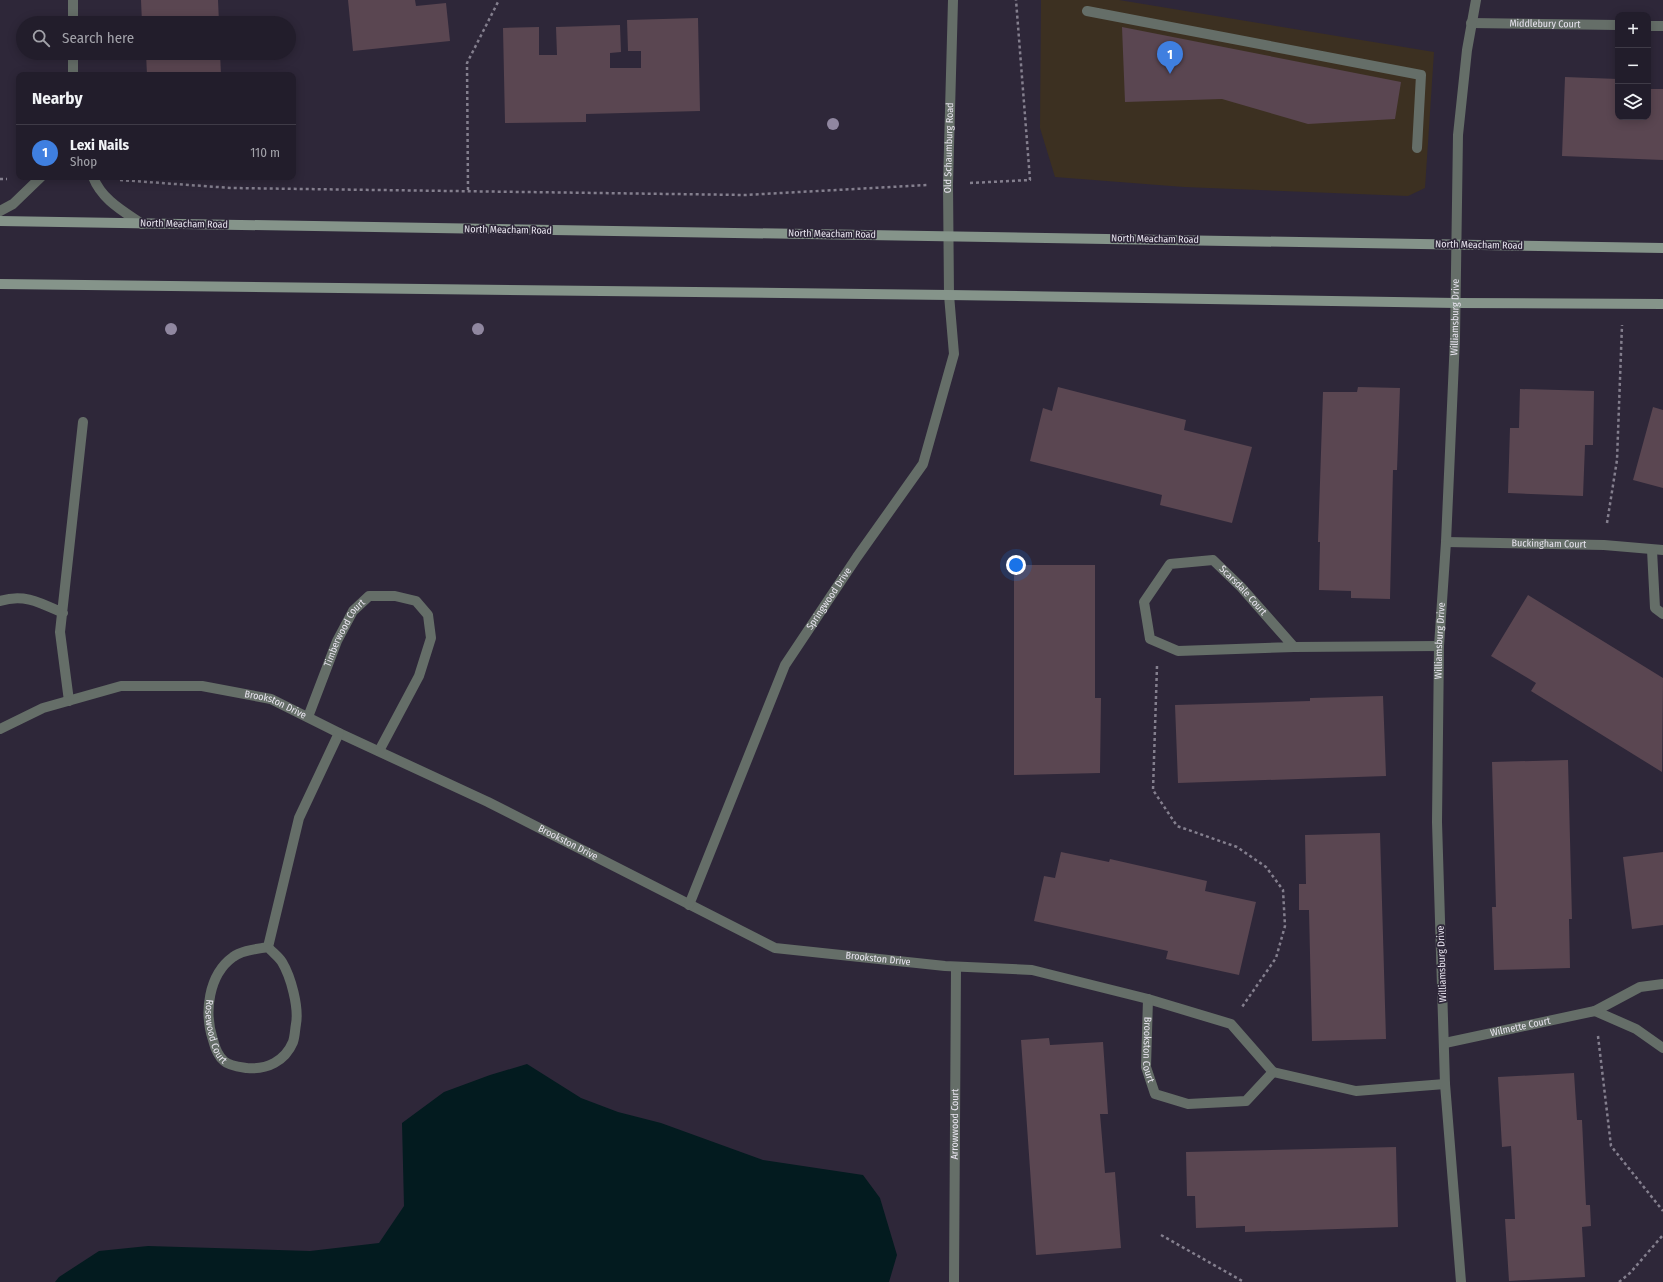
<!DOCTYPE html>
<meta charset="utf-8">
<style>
:root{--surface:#221d2b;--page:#2e2a37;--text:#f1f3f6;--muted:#a2a2a9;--line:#3f3b47;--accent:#56c9e0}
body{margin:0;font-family:"Fira Sans Condensed",sans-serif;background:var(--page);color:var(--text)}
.controls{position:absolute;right:12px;top:12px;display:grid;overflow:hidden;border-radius:8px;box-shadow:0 2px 10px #0003}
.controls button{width:36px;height:36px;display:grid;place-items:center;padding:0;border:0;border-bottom:1px solid var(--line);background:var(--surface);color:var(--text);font:20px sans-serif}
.you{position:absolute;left:1016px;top:565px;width:14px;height:14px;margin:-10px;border:3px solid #fff;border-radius:50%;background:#1a73e8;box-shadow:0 0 0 6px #1a73e833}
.badge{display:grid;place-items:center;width:26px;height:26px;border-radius:50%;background:var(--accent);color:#fff;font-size:13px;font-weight:700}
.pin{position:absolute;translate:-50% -33px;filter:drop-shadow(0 1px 2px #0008)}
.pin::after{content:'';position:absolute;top:21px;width:14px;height:12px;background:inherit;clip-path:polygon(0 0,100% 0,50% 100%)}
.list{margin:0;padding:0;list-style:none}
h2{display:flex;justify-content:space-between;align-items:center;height:52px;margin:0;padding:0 16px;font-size:17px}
h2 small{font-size:13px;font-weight:400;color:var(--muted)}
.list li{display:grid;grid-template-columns:26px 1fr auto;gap:12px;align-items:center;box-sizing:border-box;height:56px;padding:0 16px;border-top:1px solid var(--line)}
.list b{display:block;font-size:15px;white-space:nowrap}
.list p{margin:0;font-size:13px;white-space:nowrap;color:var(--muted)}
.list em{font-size:13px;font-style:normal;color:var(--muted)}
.icon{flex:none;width:22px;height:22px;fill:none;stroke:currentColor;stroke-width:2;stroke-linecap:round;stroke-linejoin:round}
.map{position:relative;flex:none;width:1663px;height:1282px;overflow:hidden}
.search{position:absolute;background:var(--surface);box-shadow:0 2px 10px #0003;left:16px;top:16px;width:280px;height:44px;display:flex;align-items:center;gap:10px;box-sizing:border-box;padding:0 14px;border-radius:22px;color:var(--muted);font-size:15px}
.panel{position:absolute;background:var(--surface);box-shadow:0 2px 10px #0003;left:16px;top:72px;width:280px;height:108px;border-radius:8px}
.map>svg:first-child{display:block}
</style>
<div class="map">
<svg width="1663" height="1282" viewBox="0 0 1663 1282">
<rect width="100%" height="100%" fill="#2e2739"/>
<!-- commercial -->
<path fill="#3c3021" d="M1041,0H1119L1434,52L1425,188L1408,196L1184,187L1055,177L1040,128Z"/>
<!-- water -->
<path fill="#031b1f" d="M527,1064L581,1098L618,1112L661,1123L763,1160L863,1175L880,1198L897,1255L889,1282H55L59,1277L99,1251L148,1246L310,1251L379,1243L404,1206L402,1123L444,1092L490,1075Z"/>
<!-- building -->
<path fill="#5a4651" d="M141,0H218L219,23H142Z
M348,0H415L416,6L446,3L450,41L353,51Z
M698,18L700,111L586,114V122L505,123L503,28L539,27V55H557L556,27L620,25L621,52L610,53V68H641V51H628L627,20Z
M1122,27L1401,82L1395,119L1308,124L1222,99L1125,102Z
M146,53H220L221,75H147Z
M1565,77L1618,79V117H1648V89H1663V160L1562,156Z
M1058,387L1186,420L1184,430L1252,447L1232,523L1160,505L1162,495L1030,461L1043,408L1052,411Z
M1358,387L1400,388L1397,470H1393L1390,599L1351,598V591L1319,590L1320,542H1318L1323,392H1357Z
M1520,389L1594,391L1593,445H1585L1583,496L1508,493L1510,428H1519Z
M1653,407L1663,410V488L1633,480Z
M1014,565H1095V698H1101L1100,773L1014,775Z
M1528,595L1663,678L1662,772L1531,691L1536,683L1491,656Z
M1383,696L1386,776L1178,783L1175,705L1310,701V698Z
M1568,760L1572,919H1569L1570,968L1494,970L1492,907H1496L1492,762Z
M1380,833L1386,1039L1312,1041L1309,910H1299V884H1306L1305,835Z
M1061,852L1109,862L1110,859L1207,881L1205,891L1256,902L1239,975L1166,959L1168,951L1034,921L1044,876L1055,878Z
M1663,852V925L1632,929L1623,857Z
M1049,1038L1050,1045L1103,1042L1108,1114H1100L1105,1173L1115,1172L1121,1248L1036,1255L1021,1040Z
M1574,1073L1577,1120H1582L1586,1205H1590L1591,1226L1582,1227L1585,1277L1509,1281L1505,1219H1515L1511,1146L1502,1147L1498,1077Z
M1396,1147L1398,1227L1245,1232V1226L1196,1228L1195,1196H1187L1186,1152Z"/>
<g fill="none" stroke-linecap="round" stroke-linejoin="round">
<!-- path -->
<path stroke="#847f8e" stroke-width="2.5" stroke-dasharray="3 3" stroke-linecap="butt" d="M0,179H7
M120,180L231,188L745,195L927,185
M970,183L1030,180L1016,0
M468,190L467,63L499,0
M1607,523L1617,460L1622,325
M1157,666L1153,790L1177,826L1237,847L1266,867L1283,890L1285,926L1276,958L1242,1007
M1598,1036L1611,1146L1663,1211
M1161,1235L1244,1282
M1619,1282L1630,1273L1663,1235"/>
<!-- lane -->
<path stroke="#656e68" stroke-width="10" d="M1087,11L1421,75L1417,148
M0,601C24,593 41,603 63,613
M69,701L60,632L83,422"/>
<!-- street -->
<g stroke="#656e68" stroke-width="10">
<path d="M73,0V23"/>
<path id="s1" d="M1471,23L1618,25"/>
<path d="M1648,26H1663"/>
<path d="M73,53V75"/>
<path d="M93,177C102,200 123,211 142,224"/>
<path d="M0,211L13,204L41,177"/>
<path id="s2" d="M1446,542L1604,545L1663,550"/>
<path d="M1652,550L1655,608L1663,614"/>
<path id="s3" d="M1294,647L1178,651L1150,639L1144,602L1170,564L1213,560L1241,587L1294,647L1439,646"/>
<path id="s4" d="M308,717L337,641L353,611L369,596H395L416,601L428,615L431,638L419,676L379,751"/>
<path id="s5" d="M0,729L43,708L121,686H202L271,699L339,733L488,802L775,948L945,966L1032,970L1148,999L1231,1024L1273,1072L1356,1091L1445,1084"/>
<path id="s6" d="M689,905L785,665L857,557L923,464L954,354L949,295L948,184L953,0"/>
<path id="s7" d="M268,947C257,949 242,950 233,957C208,975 204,1013 213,1040C215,1048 218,1056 224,1061C229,1066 240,1067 247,1068C267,1070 285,1061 293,1042C295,1036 295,1029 296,1024C299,1007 291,977 282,962C279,957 272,952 268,947L299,818L339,733"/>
<path id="s8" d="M1148,999L1146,1067L1155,1094L1188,1104L1246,1101L1273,1072"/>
<path d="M1595,1011L1636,1029L1663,1048"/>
<path id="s9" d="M1445,1043L1595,1011L1640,987L1663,984"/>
<path id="s10" d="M954,1282L956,967"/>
<path id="s11" d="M1461,1282L1445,1084L1437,822L1439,646L1446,542L1455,338L1458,135L1467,50L1476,0"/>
</g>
<!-- secondary -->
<path stroke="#85948a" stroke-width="10" d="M0,221L1663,248
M0,284L949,295L1456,303L1663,304"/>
</g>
<!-- trees -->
<g fill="#9087a0">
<circle cx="833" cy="124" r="6"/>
<circle cx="171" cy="329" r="6"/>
<circle cx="478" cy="329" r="6"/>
</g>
<g text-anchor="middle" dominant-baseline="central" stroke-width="3.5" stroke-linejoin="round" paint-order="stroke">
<!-- street labels -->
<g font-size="10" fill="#e8e4ef" stroke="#2e2739">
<text stroke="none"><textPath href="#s1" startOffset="74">Middlebury Court</textPath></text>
<text stroke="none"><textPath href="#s6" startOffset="823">Old Schaumburg Road</textPath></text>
<text transform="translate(184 224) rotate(1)">North Meacham Road</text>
<text transform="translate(508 230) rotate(1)">North Meacham Road</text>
<text transform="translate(832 234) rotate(1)">North Meacham Road</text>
<text transform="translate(1155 239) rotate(1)">North Meacham Road</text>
<text transform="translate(1479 245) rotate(1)">North Meacham Road</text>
<text stroke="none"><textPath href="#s11" startOffset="966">Williamsburg Drive</textPath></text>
<text stroke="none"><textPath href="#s2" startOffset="103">Buckingham Court</textPath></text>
<text stroke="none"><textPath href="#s3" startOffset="316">Scarsdale Court</textPath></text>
<text stroke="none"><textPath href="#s6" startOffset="338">Springwood Drive</textPath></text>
<text stroke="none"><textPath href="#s4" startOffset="92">Timberwood Court</textPath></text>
<text stroke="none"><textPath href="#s11" startOffset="642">Williamsburg Drive</textPath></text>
<text stroke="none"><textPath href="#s5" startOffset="286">Brookston Drive</textPath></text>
<text stroke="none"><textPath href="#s5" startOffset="610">Brookston Drive</textPath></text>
<text stroke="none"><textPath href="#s5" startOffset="946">Brookston Drive</textPath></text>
<text transform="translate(1442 964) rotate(-92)">Williamsburg Drive</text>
<text stroke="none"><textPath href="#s9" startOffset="77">Wilmette Court</textPath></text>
<text stroke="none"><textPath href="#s7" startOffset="120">Rosewood Court</textPath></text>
<text stroke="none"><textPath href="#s8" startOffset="51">Brookston Court</textPath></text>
<text stroke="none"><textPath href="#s10" startOffset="158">Arrowwood Court</textPath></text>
</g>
</g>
</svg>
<div class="controls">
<button>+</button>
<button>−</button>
<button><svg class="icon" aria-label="layers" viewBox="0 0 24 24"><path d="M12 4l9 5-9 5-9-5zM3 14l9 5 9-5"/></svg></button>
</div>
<div class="you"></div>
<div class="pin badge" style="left:1170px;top:74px;background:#3f7fe0">1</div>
<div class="search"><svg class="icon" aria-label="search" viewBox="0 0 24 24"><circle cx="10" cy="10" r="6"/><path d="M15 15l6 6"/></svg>Search here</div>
<section class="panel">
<h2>Nearby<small></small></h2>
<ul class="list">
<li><span class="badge" style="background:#3f7fe0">1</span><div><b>Lexi Nails</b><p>Shop</p></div><em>110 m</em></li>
</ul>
</section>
</div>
